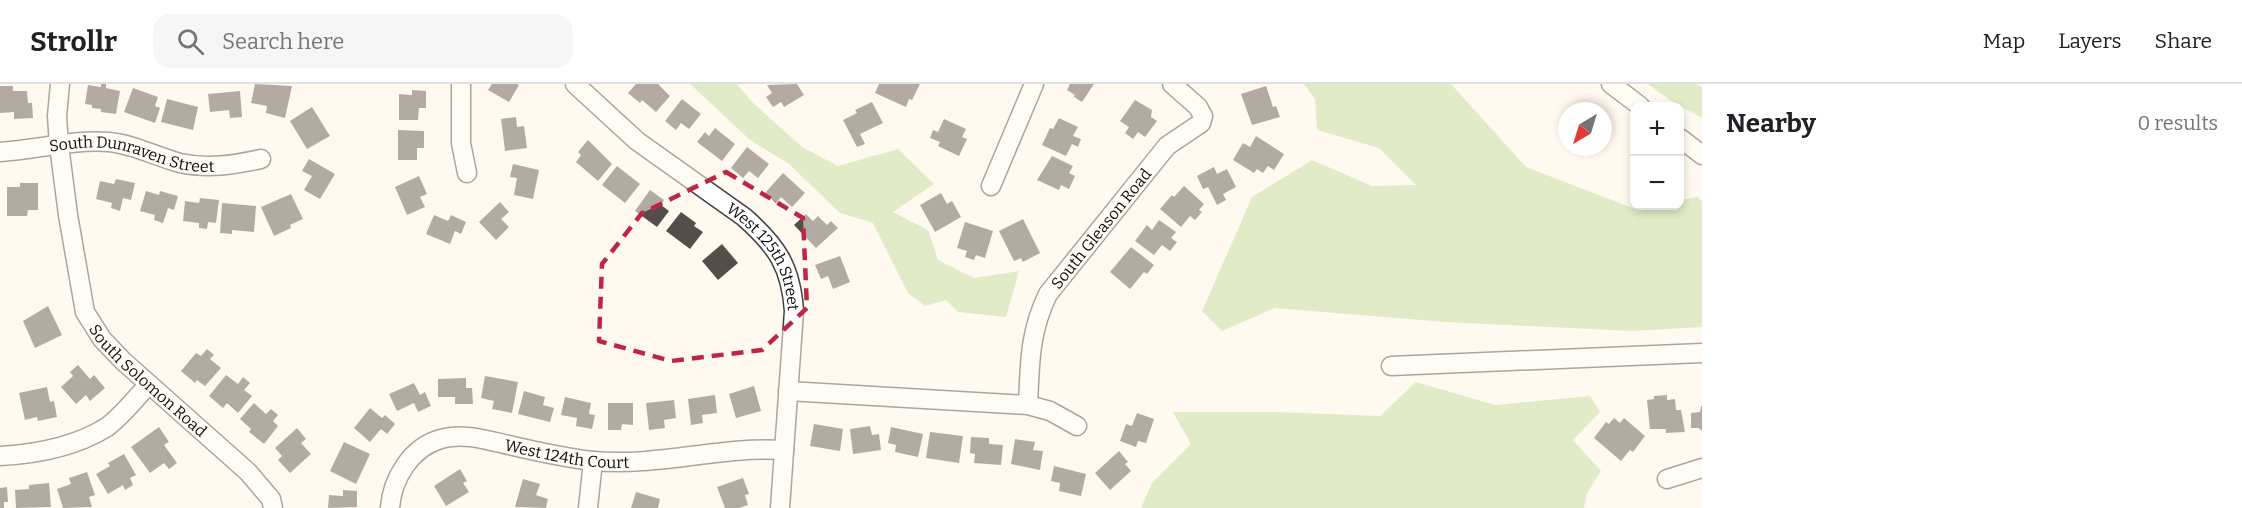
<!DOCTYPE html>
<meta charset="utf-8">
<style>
:root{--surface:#fff;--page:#f6f6f6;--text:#202124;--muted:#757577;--line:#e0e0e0}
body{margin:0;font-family:Bitter,serif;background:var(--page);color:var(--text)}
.controls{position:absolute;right:18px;top:18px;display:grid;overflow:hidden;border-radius:12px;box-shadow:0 3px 9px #0003}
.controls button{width:54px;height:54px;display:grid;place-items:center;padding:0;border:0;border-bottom:2px solid var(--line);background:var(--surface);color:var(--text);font:30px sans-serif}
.compass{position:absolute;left:1558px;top:18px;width:54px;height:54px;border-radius:50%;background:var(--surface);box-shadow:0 3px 9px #0003;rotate:218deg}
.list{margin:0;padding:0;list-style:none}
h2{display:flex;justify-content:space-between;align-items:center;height:78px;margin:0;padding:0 24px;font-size:26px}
h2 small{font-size:20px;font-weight:400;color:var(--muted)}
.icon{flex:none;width:33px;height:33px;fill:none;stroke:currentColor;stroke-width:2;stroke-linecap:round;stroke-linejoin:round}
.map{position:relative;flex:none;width:1702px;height:424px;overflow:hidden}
header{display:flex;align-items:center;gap:36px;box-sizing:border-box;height:84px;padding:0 30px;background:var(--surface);border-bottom:2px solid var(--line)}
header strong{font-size:28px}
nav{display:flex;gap:33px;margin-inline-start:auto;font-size:21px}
.search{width:420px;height:54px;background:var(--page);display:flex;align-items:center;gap:15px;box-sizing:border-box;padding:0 21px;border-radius:18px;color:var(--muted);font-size:22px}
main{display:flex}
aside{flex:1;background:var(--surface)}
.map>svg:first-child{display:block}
</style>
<header>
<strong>Strollr</strong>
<div class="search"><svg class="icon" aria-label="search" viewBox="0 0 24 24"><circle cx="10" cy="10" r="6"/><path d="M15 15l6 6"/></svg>Search here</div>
<nav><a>Map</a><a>Layers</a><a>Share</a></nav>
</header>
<main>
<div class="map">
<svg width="1702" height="424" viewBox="0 0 1702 424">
<rect width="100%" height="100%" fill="#fff9ef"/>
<!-- forest -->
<path fill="#bfd998" d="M690,0H737L751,17L802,63L838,82L898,65L934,100L893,128L928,146L938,176L974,194L1019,187L1006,233L958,228L946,216L925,222L908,209L873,139L840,129L789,80L749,55Z
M1304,0H1451L1526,83L1635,125L1653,122H1680V116L1697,113L1702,117V243L1632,247L1445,238L1275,224L1222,247L1202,227L1252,113L1312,76L1372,102L1416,101L1379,64L1317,46L1315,15Z
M1648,0H1695L1702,3V34L1671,17Z
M1416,298L1495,321L1590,312L1600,328L1573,356L1601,387L1587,409L1584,424H1141L1152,399L1191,360L1173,328H1274L1380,332Z"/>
<!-- building -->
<path fill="#564d4a" d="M101,0H106V4L120,7L116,30L101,28V25L92,24V21L85,20L88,1L101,3Z
M255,0L292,2L285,34L266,29L267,22L251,19Z
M492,0H517L519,1L509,18L488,6Z
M636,0H658L670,12L656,28L642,16L640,19L628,9Z
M797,0L804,11L784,23L781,18L773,23L766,13L772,9L767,1Z
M879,0H920L912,16L909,15L906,23L875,9Z
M1070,0H1094L1082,18L1074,13L1075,11L1067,6Z
M0,2H13V7H27L28,19H32L33,34L14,35V28L0,29Z
M1266,2L1273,23L1276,22L1280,33L1252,41L1241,10Z
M133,4L158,13L155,22L160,24L155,39L124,28Z
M412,6L426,7V24H419L418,36H399V10L412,11Z
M240,7L242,33L230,34L229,26L210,28L208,10Z
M167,15L198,23L193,46L161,38Z
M682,15L701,30L689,45L681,39L676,46L665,37Z
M1135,16L1152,26L1151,33L1157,37L1145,53L1138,48L1133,55L1125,49L1129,43L1120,37Z
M872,18L883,39L860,50L865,60L857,63L843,36L857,29L855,26Z
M312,23L330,52L307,65L290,37Z
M516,33L517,43L524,42L527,64L505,67L501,35Z
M1059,34L1078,43L1073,52L1081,55L1078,63L1072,60L1066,72L1042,61L1050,44L1053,45Z
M944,35L966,45L962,53L967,55L959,72L938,62L940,58L930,54L933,46L938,48Z
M715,44L735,60L722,77L697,58L705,48L709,52Z
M398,46L424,47V64H417V76H398Z
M1256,52L1284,70L1274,86L1268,82L1263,89L1257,85L1254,89L1233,76L1243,59L1250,63Z
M588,56L612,80L598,97L576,78L581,71L578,68Z
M747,63L769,80L758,94L749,87L743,94L731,84Z
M1052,72L1073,82L1069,89L1075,92L1069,105L1061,101L1059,106L1037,96Z
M309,75L335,90L320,115L304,106L312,92L302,87Z
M513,80L539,86L533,115L514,111L517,94L510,93Z
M617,82L640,100L625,119L602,101Z
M1214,83L1217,90L1227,85L1236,103L1223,110L1226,116L1217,121L1208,103L1203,105L1197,92Z
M783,89L805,109L792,123L781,113L776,119L765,109Z
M419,92L427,110L420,113L425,123L407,131L395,103Z
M116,95L135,99L131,116L123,114L120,127L111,124L112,119L96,115L100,97L114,100Z
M20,99H38V126H28L27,132H7V103H20Z
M1184,102L1204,120L1199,126L1202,128L1195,136L1190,132L1181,143L1160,125L1172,111L1174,113Z
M650,106L664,116L661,121L669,127L657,143L635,127Z
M146,107L159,111L160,107L178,112L174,126L168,124L163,139L154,136L155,131L140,127Z
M941,109L947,120L952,117L961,133L935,148L920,121Z
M291,110L303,135L290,141L291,144L274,152L261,123Z
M200,114L219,116L216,139L208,138L207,145L199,144V139L183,137L185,117L199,119Z
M500,118L509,128L501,135L509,143L496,156L479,138Z
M222,119L256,122L254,148L232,146V150L220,149Z
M681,128L696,139L694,142L703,148L690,165L666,147Z
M806,130L813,137L818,132L827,141L831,137L838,144L816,164L794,141Z
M434,131L448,137L451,131L466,138L461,150L455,147L450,160L426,150Z
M1023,135L1040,169L1023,178L1021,174L1014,177L999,147Z
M1159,136L1176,148L1171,154L1177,158L1170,167L1162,161L1154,171L1135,157L1147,141L1152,146Z
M965,138L993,147L985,174L976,171L974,176L965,173L967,167L957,164Z
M722,160L738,179L718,196L702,177Z
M1131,163L1154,181L1147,190L1144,188L1130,205L1110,188Z
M840,172L850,198L833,205L828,192L821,195L815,181Z
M48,222L62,251L35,264L23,237Z
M207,265L214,271L210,275L221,284L205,302L197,296L195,299L181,287L196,269L201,272Z
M78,281L90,295L94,291L105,304L90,317L86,311L76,320L61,303L73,292L70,288Z
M226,291L238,300L243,293L250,299L244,306L252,312L238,329L227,319L223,324L209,312Z
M485,292L518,298L512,329L492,325L494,317L481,314Z
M466,294V304H472L473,320H455V313H438V295Z
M414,299L420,311L425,308L431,322L418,328L414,319L397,327L389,310Z
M754,302L761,327L736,334L729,310Z
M47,303L50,318L54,317L57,333L38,337L37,333L25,336L19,309Z
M524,307L545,313L543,321L554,324L550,338L518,330Z
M715,311L717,329L702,331L703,339L691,341L688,315Z
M1667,311V316L1675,315L1676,326H1681L1685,348L1666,349V345H1650L1647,316L1654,315V312Z
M565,313L591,319L589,330L595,331L592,345L576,342L577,334L561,331Z
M674,316L676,334L664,336L665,344L649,346L646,319Z
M254,319L266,330L271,325L278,331L273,337L278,342L264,360L249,348L251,345L240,335Z
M608,319H633V341L622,340L621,346H608Z
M1701,322H1702V346H1700L1699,344H1691V329L1700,328Z
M370,324L382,334L385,331L395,340L387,350L381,345L370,358L354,344Z
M1137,329L1154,335L1146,359L1138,357L1136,363L1120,357L1126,340L1132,342Z
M1614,334L1620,339L1624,334L1645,352L1633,368L1630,366L1621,377L1594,354L1606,338L1609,340Z
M814,340L843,345L840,367L810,362Z
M870,342L872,351L879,350L881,366L853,370L850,345Z
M159,343L169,358L164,361L177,379L169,385L164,379L150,389L131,363Z
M891,343L923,350L918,373L895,368L896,361L888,359Z
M297,344L306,355L301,359L311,370L290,389L278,376L282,372L275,364Z
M930,348L963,352L959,379L926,374Z
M971,353L989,354V360L1003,361L1001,381L974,379L975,370L970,369Z
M1015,355L1035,358L1033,366L1043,367L1040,386L1011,380Z
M344,358L370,370L356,400L330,387Z
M1119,367L1128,378L1125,380L1131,387L1110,406L1095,389Z
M124,370L136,391L130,394L133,401L125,406L123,401L108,410L96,390L110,382L108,379Z
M1054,382L1086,390L1081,412L1059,407L1060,399L1051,397Z
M460,385L467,397L463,399L469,408L446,422L434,402Z
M87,388L95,411L89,413L92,423L63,424L57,405L71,400L69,394Z
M743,394L749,410L745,411L748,421L739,424H725L717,403Z
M523,395L540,400L536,411L548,415L546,424L515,423Z
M49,399L51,423L16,424L15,406L29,405V401Z
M7,403L8,418H4V424H0V404Z
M343,406L357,407V423L328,424L329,411L343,412Z
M636,408L660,415L658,424H631Z"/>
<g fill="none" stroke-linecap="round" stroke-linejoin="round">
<!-- minor casing -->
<g stroke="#414141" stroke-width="21">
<g id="minor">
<path id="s1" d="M60,0L57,32L59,61L68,131L85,228L102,255L123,277L248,388L271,415L273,424"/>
<path d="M461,0V59L467,89"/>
<path id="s2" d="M575,0L637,57L744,133C777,162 791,183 794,227L780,424"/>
<path d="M1611,0L1640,22"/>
<path d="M1680,54L1702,71"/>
<path id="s3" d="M0,68C36,66 73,55 109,58C133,60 157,73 180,79C208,85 234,81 261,75"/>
<path d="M991,102L1034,0"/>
<path d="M1391,282L1702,269"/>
<path d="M788,307L1028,321L1050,327L1077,342"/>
<path id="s4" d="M1028,321C1030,280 1029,249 1048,210L1167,62L1201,39L1203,32L1198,23L1172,0"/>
<path d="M0,372C37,370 75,363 107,343C122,332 136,314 149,300"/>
<path d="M1667,395L1702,384"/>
<path id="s5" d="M390,424C392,395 411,363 441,355C464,348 490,357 513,362C539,368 566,374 593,377C658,383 720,362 784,366"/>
<path d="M588,424L593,377"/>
</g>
</g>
<!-- minor -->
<use href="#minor" stroke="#fff" stroke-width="18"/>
</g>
<!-- marked area -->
<path d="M0 0H1702V424H0ZM726,88L803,134L807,224L762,266L671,277L599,257L602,180L642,129Z" fill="#fff9ef" fill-opacity=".55" fill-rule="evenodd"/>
<path fill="none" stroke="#bd2744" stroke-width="4.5" stroke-dasharray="12 8" stroke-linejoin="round" d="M726,88L803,134L807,224L762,266L671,277L599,257L602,180L642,129Z"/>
<g text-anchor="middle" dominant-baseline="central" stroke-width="6" stroke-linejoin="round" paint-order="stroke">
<!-- street labels -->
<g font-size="16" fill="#0e0e0e" stroke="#fff">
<text stroke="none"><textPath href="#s3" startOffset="134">South Dunraven Street</textPath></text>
<text stroke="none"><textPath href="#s4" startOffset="198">South Gleason Road</textPath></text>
<text stroke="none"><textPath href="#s2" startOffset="261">West 125th Street</textPath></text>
<text stroke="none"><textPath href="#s1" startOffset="324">South Solomon Road</textPath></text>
<text stroke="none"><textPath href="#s5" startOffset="219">West 124th Court</textPath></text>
</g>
</g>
</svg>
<div class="controls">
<button>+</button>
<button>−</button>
</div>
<svg class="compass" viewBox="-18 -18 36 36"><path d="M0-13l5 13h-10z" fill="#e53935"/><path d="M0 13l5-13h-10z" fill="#757577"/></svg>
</div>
<aside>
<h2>Nearby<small>0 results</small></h2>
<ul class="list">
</ul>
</aside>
</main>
